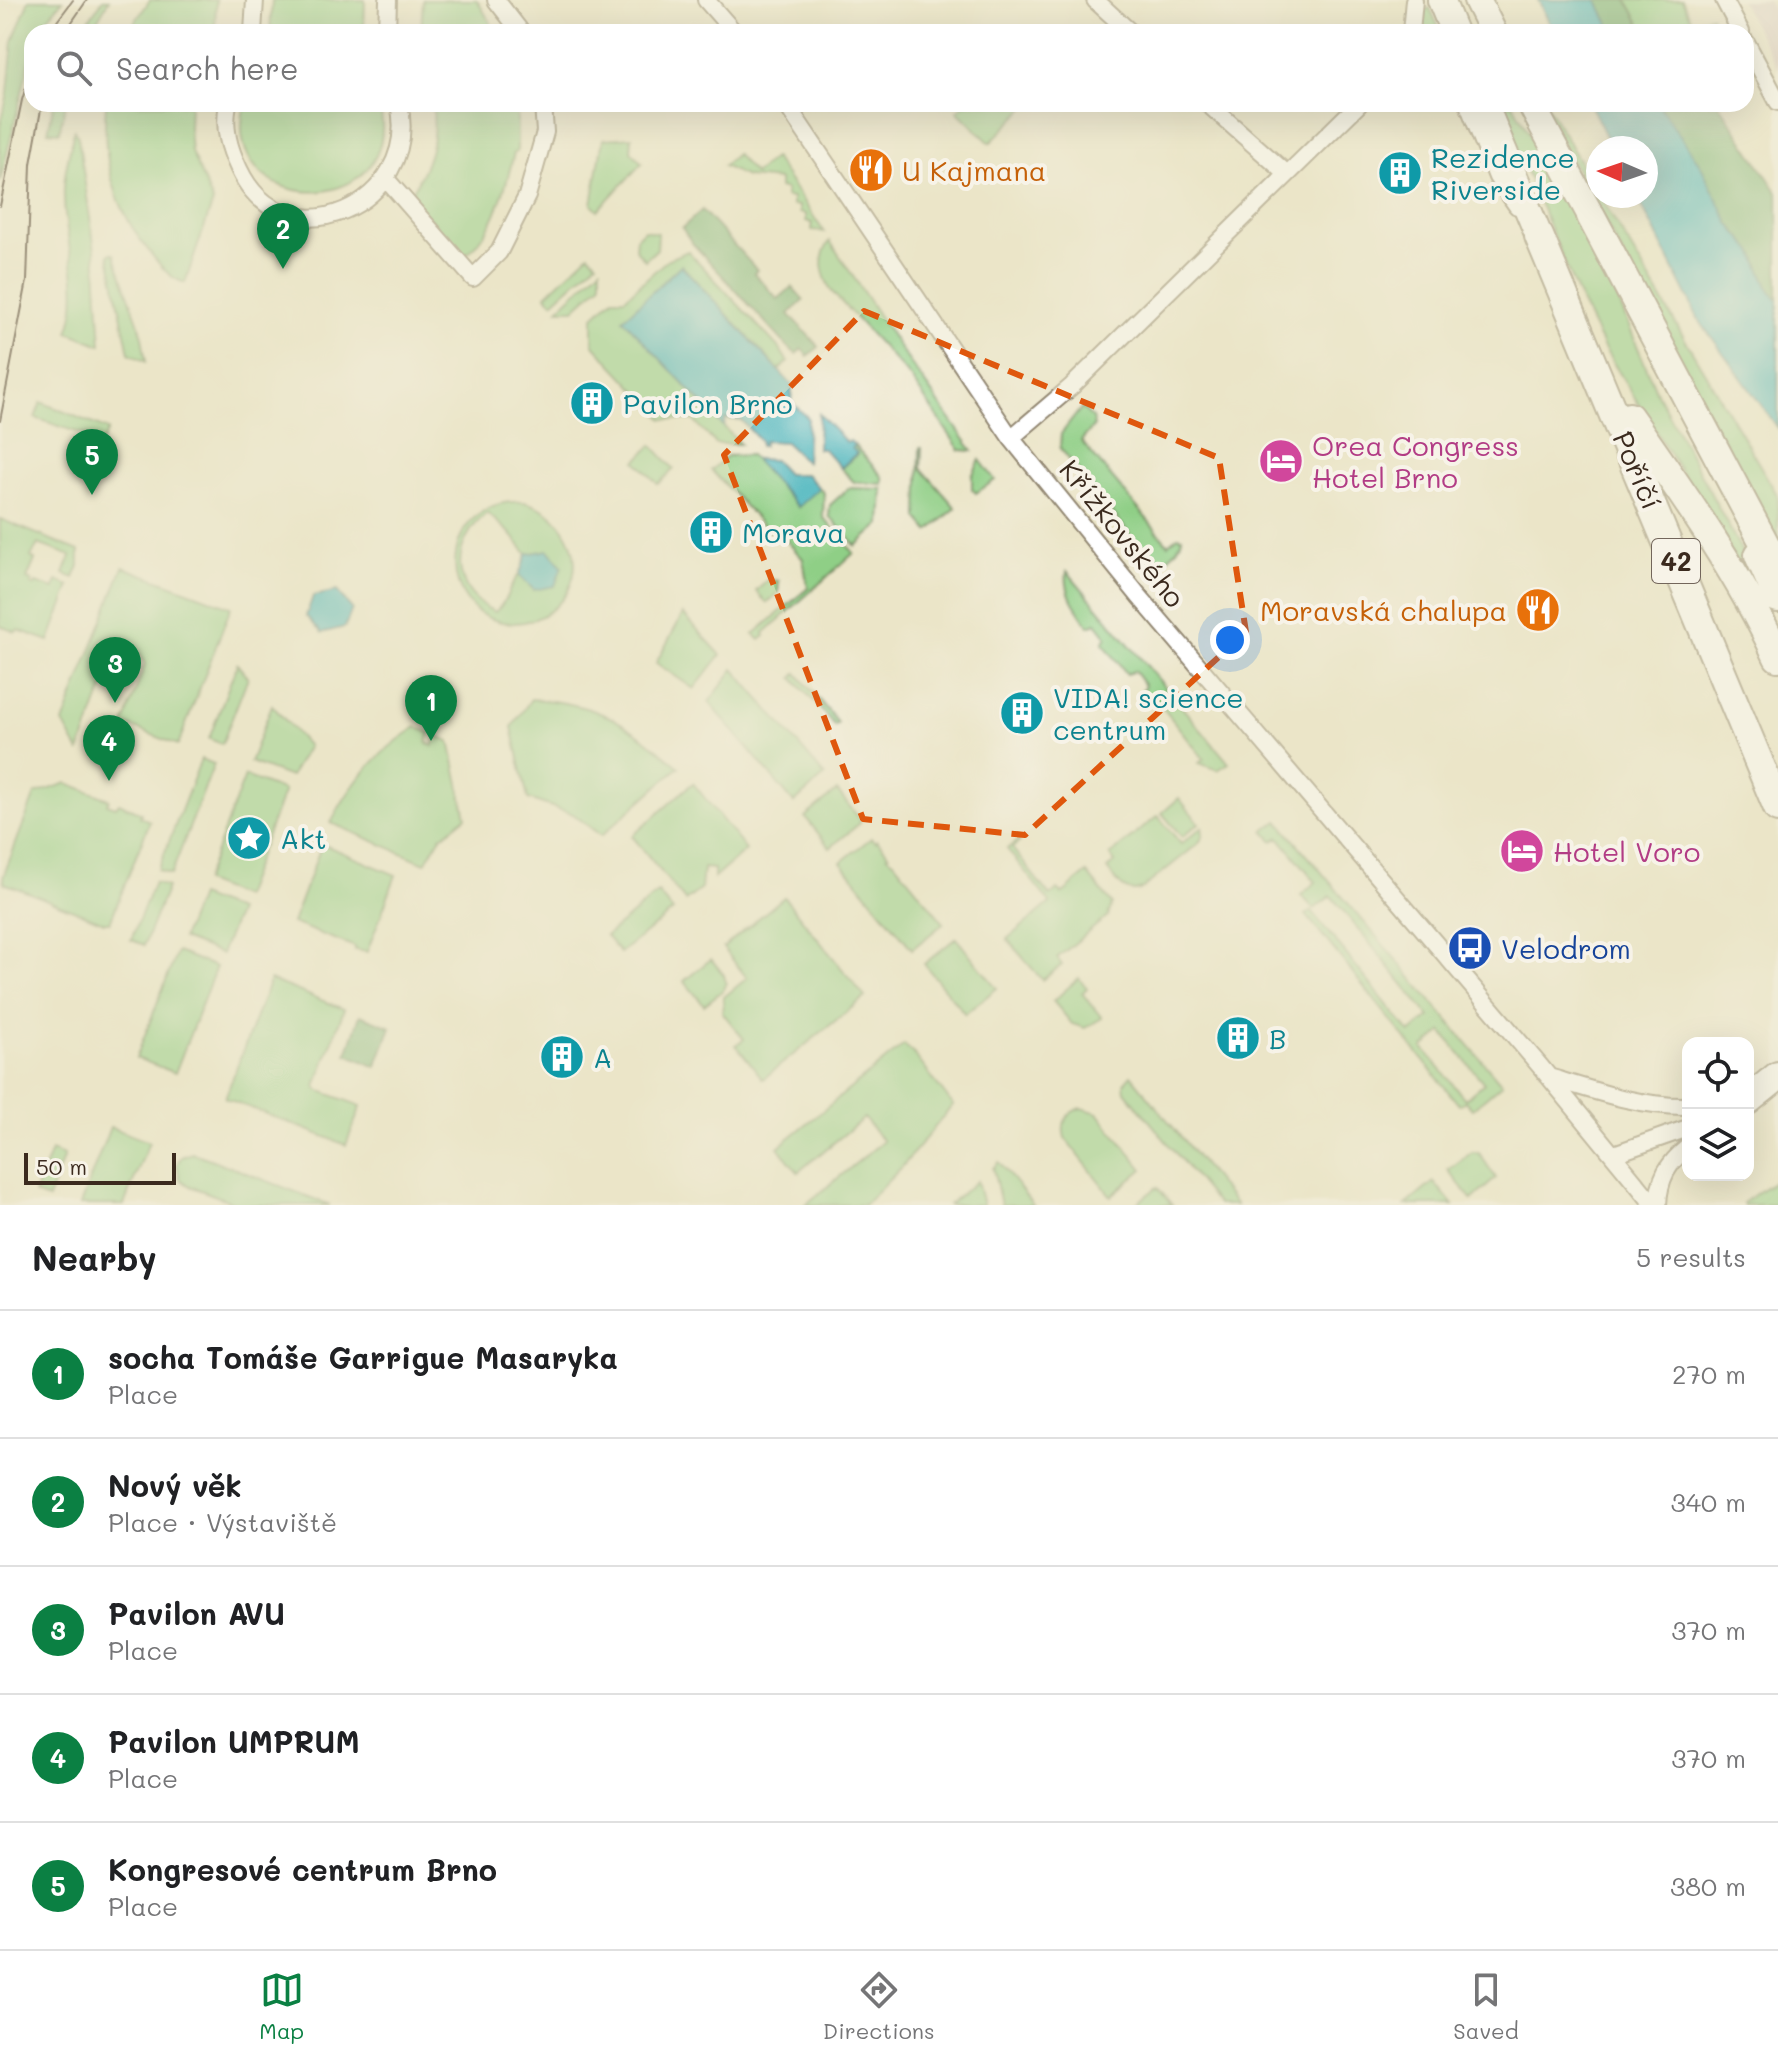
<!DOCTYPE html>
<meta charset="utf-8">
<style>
:root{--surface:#fff;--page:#f2f2f2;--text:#202124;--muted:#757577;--line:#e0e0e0;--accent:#0b8043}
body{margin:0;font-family:Mali,sans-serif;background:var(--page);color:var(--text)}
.controls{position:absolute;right:24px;bottom:24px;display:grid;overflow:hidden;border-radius:16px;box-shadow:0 8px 32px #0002}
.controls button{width:72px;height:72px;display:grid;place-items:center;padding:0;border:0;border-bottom:2px solid var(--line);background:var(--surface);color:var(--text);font:40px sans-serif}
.compass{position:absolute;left:1586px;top:136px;width:72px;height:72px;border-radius:50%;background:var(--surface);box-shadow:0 8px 32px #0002;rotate:272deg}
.scale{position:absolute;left:24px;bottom:20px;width:152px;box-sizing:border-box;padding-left:8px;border:4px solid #3b2a1e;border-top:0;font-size:22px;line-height:28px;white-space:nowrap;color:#3b2a1e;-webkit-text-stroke:6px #f7f3e8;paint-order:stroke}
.you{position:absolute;left:1230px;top:640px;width:28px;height:28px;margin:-20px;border:6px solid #fff;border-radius:50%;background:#1a73e8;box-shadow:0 0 0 12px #1a73e833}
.badge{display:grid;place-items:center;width:52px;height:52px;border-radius:50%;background:var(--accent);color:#fff;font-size:26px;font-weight:700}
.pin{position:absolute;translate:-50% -66px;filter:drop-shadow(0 2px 4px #0008)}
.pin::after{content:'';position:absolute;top:42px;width:28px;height:24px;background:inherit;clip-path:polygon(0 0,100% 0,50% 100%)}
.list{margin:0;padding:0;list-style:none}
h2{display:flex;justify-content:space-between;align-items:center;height:104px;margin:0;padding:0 32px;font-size:34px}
h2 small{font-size:26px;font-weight:400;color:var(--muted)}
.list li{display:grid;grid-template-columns:52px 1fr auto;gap:24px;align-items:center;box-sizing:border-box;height:128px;padding:0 32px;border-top:2px solid var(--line)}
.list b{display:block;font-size:30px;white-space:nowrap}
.list p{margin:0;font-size:26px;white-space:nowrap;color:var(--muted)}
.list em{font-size:26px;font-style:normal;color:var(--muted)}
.icon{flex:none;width:44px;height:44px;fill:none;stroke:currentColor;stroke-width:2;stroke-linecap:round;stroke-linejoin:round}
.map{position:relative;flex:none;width:1778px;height:1205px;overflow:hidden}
.search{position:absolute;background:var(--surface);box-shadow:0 8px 32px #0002;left:24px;right:24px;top:24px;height:88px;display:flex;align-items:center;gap:20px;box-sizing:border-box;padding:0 28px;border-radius:24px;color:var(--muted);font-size:30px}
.sheet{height:744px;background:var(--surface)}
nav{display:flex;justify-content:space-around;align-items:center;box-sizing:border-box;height:112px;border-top:2px solid var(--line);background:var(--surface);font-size:22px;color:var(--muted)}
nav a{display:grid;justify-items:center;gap:4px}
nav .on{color:var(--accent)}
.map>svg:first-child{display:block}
</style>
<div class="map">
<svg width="1778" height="1205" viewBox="0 0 1778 1205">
<rect width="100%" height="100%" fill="#f7f3e8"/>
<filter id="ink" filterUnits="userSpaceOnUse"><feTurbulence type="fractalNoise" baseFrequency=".0125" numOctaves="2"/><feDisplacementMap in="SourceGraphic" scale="16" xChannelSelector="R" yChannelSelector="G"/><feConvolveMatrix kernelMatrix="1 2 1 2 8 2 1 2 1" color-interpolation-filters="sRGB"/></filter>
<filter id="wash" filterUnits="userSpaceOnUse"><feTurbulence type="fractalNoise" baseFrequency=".006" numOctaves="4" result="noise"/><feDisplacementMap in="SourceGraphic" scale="32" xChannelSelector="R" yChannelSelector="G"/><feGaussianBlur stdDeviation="1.8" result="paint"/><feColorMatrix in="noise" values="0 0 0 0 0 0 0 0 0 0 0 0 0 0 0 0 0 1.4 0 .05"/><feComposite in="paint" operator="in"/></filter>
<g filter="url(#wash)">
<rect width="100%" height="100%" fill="#ebe5c8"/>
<!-- industrial -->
<path fill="#d1bfbd" d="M1740,0H1768L1778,18V69Z"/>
<!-- green -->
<path fill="#8fcf86" stroke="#657c52" stroke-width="2" fill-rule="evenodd" d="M29,0H63L46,20L40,32H32V51L0,182V127L8,93L13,41Z
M103,0H109L90,32H80Z
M150,0H216L215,32H128Z
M272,0H365L364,32H270Z
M423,0H477L496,32H421Z
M1627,0H1682L1693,23L1678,32H1645Z
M1430,8L1441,32H1421L1425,10Z
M54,104H66L59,132L48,131Z
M106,104H190L189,128L191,152L213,202L185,283C169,278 162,267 152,255C116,212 101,160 106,104Z
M245,104H379C408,221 216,221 245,104Z
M432,104H517V152L514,153C507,183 494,235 466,254L461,253L409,197C428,165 438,142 432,104Z
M965,104H1027L1028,105L990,143L957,111Z
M1498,104H1513L1609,279L1658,395L1745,557L1737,563L1604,348L1577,293Z
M1541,104H1546L1598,192V196H1600L1778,496V543Z
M74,130L78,137L95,250L101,345L68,332C85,290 64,241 64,197C63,174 70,152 74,130Z
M632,137L631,151L642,163L598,210L592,204L603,139Z
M736,154L754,174L774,158L824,232L812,230V223L806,221V214L799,213V206L792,205V198L785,197L786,190L779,188V180L746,177L723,166Z
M644,230L658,233L657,249L645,260L635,249L636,238Z
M830,241L901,350L973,451L960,450L910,377L832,292C822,275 817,258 830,241Z
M688,251L779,348L788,362L779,370L681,265L624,319L740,444H716L693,420L663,419L593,344V317L613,298H625L668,259Z
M111,253L114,254L141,330L146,362L129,353L109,255Z
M589,254L597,262L553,302L546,295Z
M601,268V284L574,309H558Z
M41,402L108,430L103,441L35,418Z
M1082,407L1092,418L1094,426L1081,441L1168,544L1178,536L1182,537C1180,551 1166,559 1156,567L1060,448L1061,434Z
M652,445L674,469L658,484L636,461Z
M854,445L883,477V484L854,482L841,468L857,454L852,447Z
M920,448H922L921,468L956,508L929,531L918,518Z
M750,455L798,507L819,488L824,493L823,517L854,553L764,633L765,636L760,640L754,634L808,588L803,559L779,532L767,530L711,470L727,456Z
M980,460L995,480L976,493L972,489V476Z
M849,488L883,489L881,524L856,546L829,516L830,505Z
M524,502C570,512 594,570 556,606C544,617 528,623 512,623C431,619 438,496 524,502ZM487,513L510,533L527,554L548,550L534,590L519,575C508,586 508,602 495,612C449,591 451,542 487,513Z
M0,519L79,551V566L74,578L64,574L71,556L38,544L31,557L35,560L27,579L32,581L31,585L34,586L36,583L54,589L57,581L70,586L49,641L18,630L16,632L0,626Z
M123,567L231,607L178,745L124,724L145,664L138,652C128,646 120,649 114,660L79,752L63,723Z
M1067,571L1229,763L1218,770L1199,763L1204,759L1155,698L1149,701L1142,691L1145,686L1134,671L1127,674L1103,643L1107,637L1096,623L1089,626C1076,608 1064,593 1067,571Z
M768,580L779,581L778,593L767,603L756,591Z
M683,614L721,655L694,689L656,663Z
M237,664L248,677L222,744L209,739Z
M734,669L825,776L794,803L709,702Z
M797,673L838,723L835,726L793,678Z
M531,699C600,703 629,724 679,767L601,836L573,814L528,799L512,727Z
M272,705L308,746L290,777L250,762Z
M417,727L430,733L427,743L433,746L437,736L450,741L466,817L440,838L425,863L331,823C351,782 378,751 417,727Z
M201,759L214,764L171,875L158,870Z
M245,776L284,791L243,897L204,882Z
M67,783L109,799L107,804L116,807L119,803L141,813L140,817L150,821L110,922H104L4,883L3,877L35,794Z
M693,783L746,850L714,878V869L703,868L701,889L685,901L632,836Z
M837,791L860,819V823L830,848L805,817Z
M1179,798L1199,823L1182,837L1162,813Z
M1158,816L1181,844L1202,827L1203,836L1199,843L1142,889C1125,897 1117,881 1107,869L1115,862L1110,855Z
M1278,821L1502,1084L1472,1109L1465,1101L1459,1105L1306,915L1311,911L1410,1033L1430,1017L1331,896L1314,909L1301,895L1316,882L1279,837L1273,841L1264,831ZM1442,1032L1484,1083L1465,1099L1423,1048Z
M871,838L875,842L877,840L889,854L887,856L894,861L944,923L912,949L841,862Z
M1018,840L1020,842L1012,848L1050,896L1058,890L1062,894L1087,873L1112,904L1108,916L1057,958L1062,965L1042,980L1007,939L1050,903L1007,849Z
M322,844L396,875L367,952L355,950V947L292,923Z
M154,882L167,887L144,945L131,940Z
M658,893L673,911L620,953L606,936Z
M199,896L238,911L221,954L182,939Z
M784,897L865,997L763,1079L736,1045L744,1039L722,1012L724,997L747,978L723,948Z
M956,938L997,988L965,1014L924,964Z
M177,952L216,967L175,1073L136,1058Z
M711,959L724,975L726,983L723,990L704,1005L684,981Z
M1079,978L1087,988L1082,993L1102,1018L1085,1028L1072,1024L1053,1001Z
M270,980L344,1009L316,1086L318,1090L361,1106L346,1145L225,1098Z
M904,1045L913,1053L953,1105L902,1167L864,1205H805L883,1141L864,1118L798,1172L778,1147Z
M1131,1075L1236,1205H1218L1125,1091L1124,1083Z
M1082,1108L1098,1113L1143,1169L1111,1196L1065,1138C1061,1123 1066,1112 1082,1108Z
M110,1127L149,1142L124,1205H80Z
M51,1151L64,1156L48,1199L34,1194Z
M1472,1152L1479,1153L1496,1178L1472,1200L1448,1170Z
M192,1153L202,1156L330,1205H240L190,1186L180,1179L177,1164L181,1157Z
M999,1162L1033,1205H1001L993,1168Z
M1778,1178V1205H1744L1743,1203Z
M977,1181L983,1205H947H948Z
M1434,1182L1453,1205H1406Z
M1157,1187L1172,1205H1135Z"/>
<!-- forest -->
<path fill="#73b273" stroke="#576e48" stroke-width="2" d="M1597,0H1627L1645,32H1613Z
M1711,16L1718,32H1678L1682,27Z
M1658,104H1719L1778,193V300L1768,287L1753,251L1730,225Z
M702,210L757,270L754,273L778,299L792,287L804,300L789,314L819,347L808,356L802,349L796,354L788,347L692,243L682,228Z
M360,1015L391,1027L376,1067L347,1054Z"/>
<!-- water -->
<path fill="#45b4be" stroke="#406f6e" stroke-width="2" d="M1538,0H1597L1613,32H1554Z
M1590,104H1658L1701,166L1730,225L1753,251L1768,287L1778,300V428L1699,320L1637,196H1646V148H1612Z
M681,265L792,385L791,402L808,418L806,462L785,442L764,441L763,446H760V441L741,420L725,419L724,427L623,319Z
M819,414L847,443L850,441L854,445L852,448L857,453L841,468L824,449H818Z
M754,459L774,460L787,474H806L819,488L798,507Z
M548,550L562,566L555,586L534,590L519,575L527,554Z
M337,591L352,609L345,627L322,633L306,616L313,596Z"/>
</g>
<g filter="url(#ink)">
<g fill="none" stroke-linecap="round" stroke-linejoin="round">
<!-- minor casing -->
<g stroke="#938873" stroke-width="20">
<path id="minor" d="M496,0L521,32
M706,0L734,32
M1095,0L1130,32
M1724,0L1741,32
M253,32L255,0
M387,32L388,0
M1411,32L1414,0
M1746,42L1778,102
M228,104C223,128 229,148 239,169C284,266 422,204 399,104
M786,104L1011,438L1139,596L1540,1066L1654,1205
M1208,104L1287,174
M1468,104L1497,177L1517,206
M386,179L473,278L499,252L527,196L545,132L543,104
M1011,438L1072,386L1359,104
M1549,1077C1595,1091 1640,1107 1688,1106
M1614,1154L1688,1128
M1658,1205C1659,1178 1668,1163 1688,1147"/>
</g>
<!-- primary casing -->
<g stroke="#938873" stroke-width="30">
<path id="primary" d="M1441,0L1454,32
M1477,0L1493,32
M1484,104L1539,236
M1531,104L1591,216"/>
</g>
<!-- trunk casing -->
<g stroke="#938873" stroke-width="32">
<path id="trunk" d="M1591,216L1778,569
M1539,236L1778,808
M1629,417C1683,494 1738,571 1778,657
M1759,555L1778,598
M1748,1100L1778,1076"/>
</g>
<!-- minor -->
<use href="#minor" stroke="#fff" stroke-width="16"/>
<!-- primary -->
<use href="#primary" stroke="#fff" stroke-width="26"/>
<!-- trunk -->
<use href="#trunk" stroke="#fff" stroke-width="28"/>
<!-- tram -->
<path stroke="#3b2a1e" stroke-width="2" d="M49,32L73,0
M65,32L87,0
M0,206L22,100L32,67
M0,421L27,281L31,164L42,104"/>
</g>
</g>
<!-- marked area -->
<path d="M0 0H1778V1205H0ZM864,311L1219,458L1246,632L1025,835L863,819L724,455Z" fill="#ebe5c8" fill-opacity=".55" fill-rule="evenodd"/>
<path fill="none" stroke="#df570d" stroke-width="6" stroke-dasharray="16 10" stroke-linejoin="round" d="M864,311L1219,458L1246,632L1025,835L863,819L724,455Z"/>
<!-- icons -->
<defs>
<g id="restaurant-disc" transform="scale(2.3)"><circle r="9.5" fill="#e8710a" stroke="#f7f3e8"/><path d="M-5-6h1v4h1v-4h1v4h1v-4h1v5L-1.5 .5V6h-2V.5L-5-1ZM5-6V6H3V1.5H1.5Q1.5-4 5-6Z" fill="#fff"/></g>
<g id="building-disc" transform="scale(2.3)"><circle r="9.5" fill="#0f9aa8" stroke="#f7f3e8"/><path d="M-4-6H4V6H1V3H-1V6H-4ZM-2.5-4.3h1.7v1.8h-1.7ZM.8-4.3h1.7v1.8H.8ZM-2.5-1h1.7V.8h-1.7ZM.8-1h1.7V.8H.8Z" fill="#fff"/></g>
<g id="hotel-disc" transform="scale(2.3)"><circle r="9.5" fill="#d1479c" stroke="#f7f3e8"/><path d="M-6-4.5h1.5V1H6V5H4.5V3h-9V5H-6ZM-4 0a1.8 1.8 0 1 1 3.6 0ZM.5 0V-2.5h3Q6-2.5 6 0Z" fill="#fff"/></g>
<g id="sight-disc" transform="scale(2.3)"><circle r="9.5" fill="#0f9aa8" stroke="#f7f3e8"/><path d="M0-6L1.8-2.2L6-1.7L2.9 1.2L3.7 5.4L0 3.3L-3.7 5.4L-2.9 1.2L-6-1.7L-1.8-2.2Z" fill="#fff"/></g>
<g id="bus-disc" transform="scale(2.3)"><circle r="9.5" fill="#1a4fb4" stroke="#f7f3e8"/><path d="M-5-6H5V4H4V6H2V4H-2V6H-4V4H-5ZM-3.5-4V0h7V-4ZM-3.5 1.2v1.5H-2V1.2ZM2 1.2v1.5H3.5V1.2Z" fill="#fff"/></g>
</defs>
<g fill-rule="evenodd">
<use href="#restaurant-disc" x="871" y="170"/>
<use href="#building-disc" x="1400" y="173"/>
<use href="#building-disc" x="592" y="403"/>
<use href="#hotel-disc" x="1281" y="461"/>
<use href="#building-disc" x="711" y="532"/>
<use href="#restaurant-disc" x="1538" y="610"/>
<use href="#building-disc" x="1022" y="713"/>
<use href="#sight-disc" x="249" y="838"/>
<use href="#hotel-disc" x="1522" y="851"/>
<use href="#bus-disc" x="1470" y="948"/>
<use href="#building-disc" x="1238" y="1038"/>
<use href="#building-disc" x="562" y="1057"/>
</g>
<g text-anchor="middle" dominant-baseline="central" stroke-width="8" stroke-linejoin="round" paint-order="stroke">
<!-- shield labels -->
<rect fill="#f7f3e8" stroke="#73665b" stroke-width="2" x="1652" y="539" width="48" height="44" rx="6"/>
<g font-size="26" font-weight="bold" fill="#3b2a1e">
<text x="1676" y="561">42</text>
</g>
<!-- culture labels -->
<g font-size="28" fill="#0d838f" stroke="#f7f3e8" text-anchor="start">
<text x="1431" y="157">Rezidence<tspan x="1431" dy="32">Riverside</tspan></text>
<text x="623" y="403">Pavilon Brno</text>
<text x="742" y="532">Morava</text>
<text x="1053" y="697">VIDA! science<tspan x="1053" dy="32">centrum</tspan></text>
<text x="280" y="838">Akt</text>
<text x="1269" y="1038">B</text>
<text x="593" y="1057">A</text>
</g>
<!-- food labels -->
<g font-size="28" fill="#c56008" stroke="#f7f3e8" text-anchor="start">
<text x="902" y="170">U Kajmana</text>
<text x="1507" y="610" text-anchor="end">Moravská chalupa</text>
</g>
<!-- hotel labels -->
<g font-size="28" fill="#b23c85" stroke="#f7f3e8" text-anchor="start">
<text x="1312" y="445">Orea Congress<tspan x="1312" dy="32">Hotel Brno</tspan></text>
<text x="1553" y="851">Hotel Voro</text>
</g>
<!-- street labels -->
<g font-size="28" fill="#3b2a1e" stroke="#f7f3e8">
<text transform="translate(1638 470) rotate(67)">Poříčí</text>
<text transform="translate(1123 533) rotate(51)">Křížkovského</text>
</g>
<!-- transit labels -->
<g font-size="28" fill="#164399" stroke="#f7f3e8" text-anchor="start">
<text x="1501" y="948">Velodrom</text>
</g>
</g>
</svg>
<div class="controls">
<button><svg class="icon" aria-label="locate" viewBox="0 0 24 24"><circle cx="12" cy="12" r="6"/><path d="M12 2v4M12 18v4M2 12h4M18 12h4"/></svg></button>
<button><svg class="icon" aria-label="layers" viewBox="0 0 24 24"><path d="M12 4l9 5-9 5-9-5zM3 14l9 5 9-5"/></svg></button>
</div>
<svg class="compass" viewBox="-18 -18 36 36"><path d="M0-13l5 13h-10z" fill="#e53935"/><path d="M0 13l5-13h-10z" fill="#757577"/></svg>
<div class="scale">50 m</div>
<div class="you"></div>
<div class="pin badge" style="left:431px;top:741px">1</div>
<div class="pin badge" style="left:283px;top:269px">2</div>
<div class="pin badge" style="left:115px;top:703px">3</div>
<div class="pin badge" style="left:109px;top:781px">4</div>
<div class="pin badge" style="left:92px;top:495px">5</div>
<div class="search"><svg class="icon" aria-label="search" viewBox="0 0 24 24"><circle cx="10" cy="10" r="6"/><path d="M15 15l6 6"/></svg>Search here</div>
</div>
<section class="sheet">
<h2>Nearby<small>5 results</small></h2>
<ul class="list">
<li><span class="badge">1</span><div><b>socha Tomáše Garrigue Masaryka</b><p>Place</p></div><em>270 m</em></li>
<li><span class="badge">2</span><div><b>Nový věk</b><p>Place · Výstaviště</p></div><em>340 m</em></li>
<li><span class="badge">3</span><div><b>Pavilon AVU</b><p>Place</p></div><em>370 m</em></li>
<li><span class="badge">4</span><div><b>Pavilon UMPRUM</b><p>Place</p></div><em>370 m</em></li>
<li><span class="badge">5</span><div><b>Kongresové centrum Brno</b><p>Place</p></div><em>380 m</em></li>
</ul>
</section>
<nav>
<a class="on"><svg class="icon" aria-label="map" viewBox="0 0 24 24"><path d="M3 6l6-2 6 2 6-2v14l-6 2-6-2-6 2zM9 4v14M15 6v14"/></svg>Map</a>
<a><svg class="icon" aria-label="directions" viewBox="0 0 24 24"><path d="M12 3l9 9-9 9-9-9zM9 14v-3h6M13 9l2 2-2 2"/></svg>Directions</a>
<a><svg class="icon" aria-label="saved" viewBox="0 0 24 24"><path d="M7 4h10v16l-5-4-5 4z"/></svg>Saved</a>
</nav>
